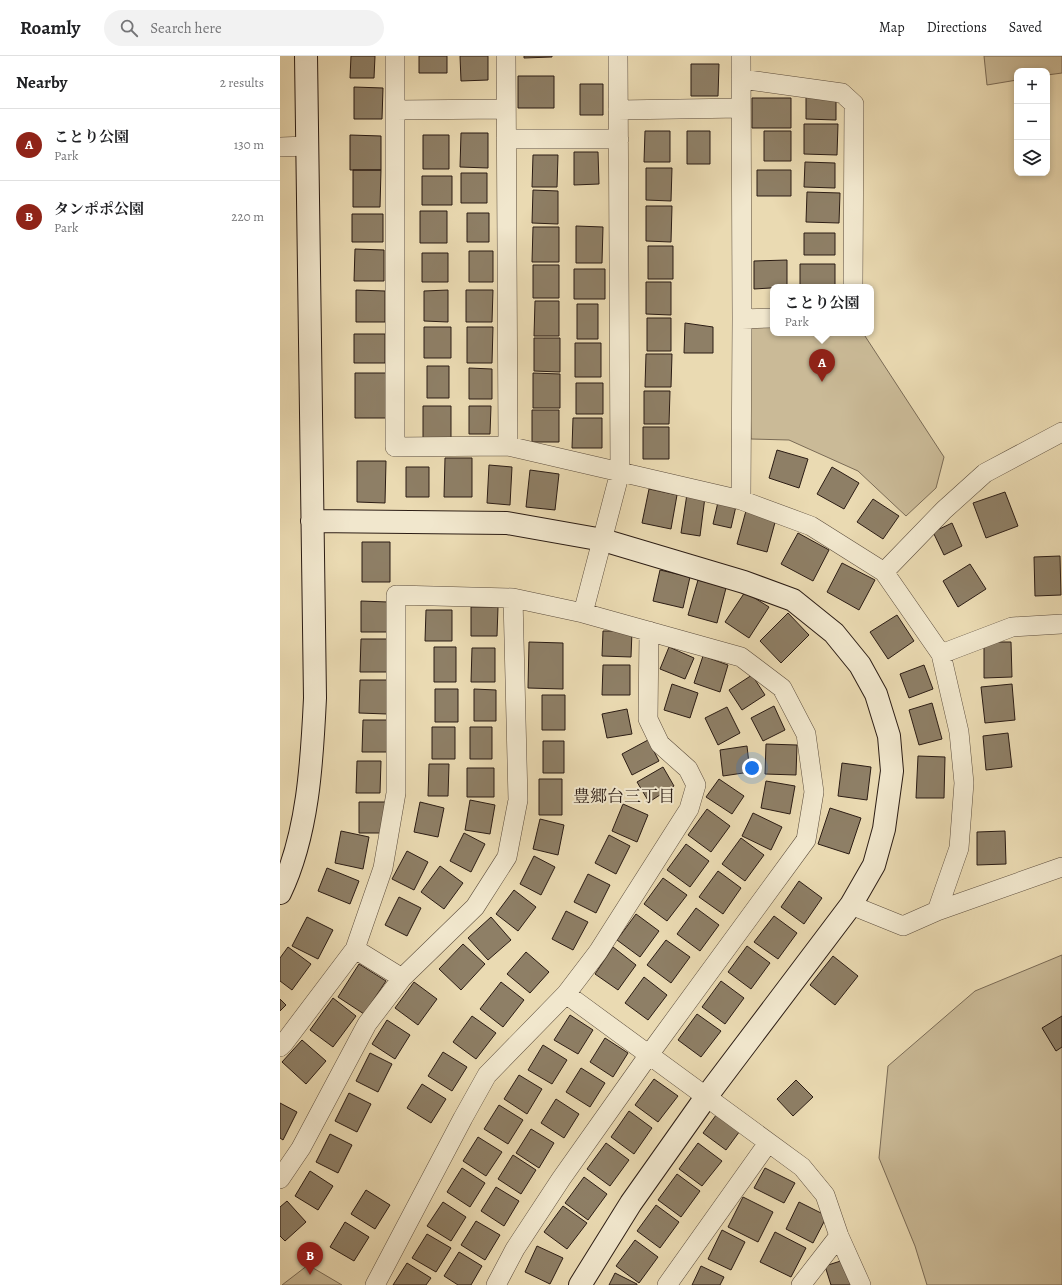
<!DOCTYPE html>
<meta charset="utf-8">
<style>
:root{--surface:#fff;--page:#f2f2f2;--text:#202124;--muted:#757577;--line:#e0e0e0;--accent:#8f2418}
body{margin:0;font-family:Alegreya,"Noto Serif JP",serif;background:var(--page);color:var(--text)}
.controls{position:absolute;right:12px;top:12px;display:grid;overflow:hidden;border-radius:8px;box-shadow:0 2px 6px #0003}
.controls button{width:36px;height:36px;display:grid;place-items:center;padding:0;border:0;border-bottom:1px solid var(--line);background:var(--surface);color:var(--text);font:20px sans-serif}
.you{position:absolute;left:472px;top:712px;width:14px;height:14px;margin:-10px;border:3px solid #fff;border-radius:50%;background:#1a73e8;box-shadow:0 0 0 6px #1a73e833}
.badge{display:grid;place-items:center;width:26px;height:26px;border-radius:50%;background:var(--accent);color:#fff;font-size:13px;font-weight:700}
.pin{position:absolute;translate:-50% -33px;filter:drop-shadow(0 1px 2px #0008)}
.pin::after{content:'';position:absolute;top:21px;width:14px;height:12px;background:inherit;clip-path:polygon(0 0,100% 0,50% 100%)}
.popup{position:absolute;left:490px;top:228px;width:104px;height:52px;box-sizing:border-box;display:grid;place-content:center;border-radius:8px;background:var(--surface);filter:drop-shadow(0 1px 3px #0005);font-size:13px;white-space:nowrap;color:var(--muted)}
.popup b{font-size:15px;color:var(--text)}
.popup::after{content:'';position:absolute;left:50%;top:100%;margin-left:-8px;border:8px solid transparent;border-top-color:var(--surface)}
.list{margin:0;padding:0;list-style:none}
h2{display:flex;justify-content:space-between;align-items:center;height:52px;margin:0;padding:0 16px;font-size:17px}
h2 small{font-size:13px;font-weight:400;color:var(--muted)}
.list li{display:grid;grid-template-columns:26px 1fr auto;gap:12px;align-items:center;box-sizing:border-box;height:72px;padding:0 16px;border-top:1px solid var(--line)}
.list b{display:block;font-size:15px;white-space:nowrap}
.list p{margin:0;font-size:13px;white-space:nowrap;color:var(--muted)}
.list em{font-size:13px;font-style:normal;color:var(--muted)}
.icon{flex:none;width:22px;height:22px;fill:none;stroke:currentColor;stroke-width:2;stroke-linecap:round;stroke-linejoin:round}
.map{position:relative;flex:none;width:782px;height:1229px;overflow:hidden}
header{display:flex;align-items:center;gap:24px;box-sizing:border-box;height:56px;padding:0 20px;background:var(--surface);border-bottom:1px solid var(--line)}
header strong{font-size:19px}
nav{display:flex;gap:22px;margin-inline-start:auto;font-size:14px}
.search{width:280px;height:36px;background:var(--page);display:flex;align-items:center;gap:10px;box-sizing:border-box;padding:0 14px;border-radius:22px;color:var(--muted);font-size:15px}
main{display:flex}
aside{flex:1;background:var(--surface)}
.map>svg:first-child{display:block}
</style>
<header>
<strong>Roamly</strong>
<div class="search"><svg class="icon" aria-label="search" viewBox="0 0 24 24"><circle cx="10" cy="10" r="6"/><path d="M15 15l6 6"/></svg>Search here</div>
<nav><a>Map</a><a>Directions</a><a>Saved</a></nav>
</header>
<main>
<aside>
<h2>Nearby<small>2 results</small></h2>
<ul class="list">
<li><span class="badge">A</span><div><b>ことり公園</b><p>Park</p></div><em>130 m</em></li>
<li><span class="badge">B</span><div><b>タンポポ公園</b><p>Park</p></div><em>220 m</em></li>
</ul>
</aside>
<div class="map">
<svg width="782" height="1229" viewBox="0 0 782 1229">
<rect width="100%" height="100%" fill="#eadab2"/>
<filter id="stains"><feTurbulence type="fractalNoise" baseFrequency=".005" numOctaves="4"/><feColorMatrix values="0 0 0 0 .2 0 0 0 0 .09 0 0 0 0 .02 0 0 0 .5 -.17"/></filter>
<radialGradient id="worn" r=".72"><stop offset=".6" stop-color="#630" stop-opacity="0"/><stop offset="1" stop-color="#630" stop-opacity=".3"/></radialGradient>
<!-- green -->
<path fill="#caba97" stroke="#7a6b56" d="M704,0H782V17L767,19V15H737V24L707,29Z
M493,268V277H583L664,401L656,432L626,460L578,415L509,384L471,383L468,269Z
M782,899V1229H647L635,1190L599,1102L608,1010L695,935Z
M28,1209L62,1229H2Z"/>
<!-- building -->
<path fill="#8e7f66" stroke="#2b1c14" d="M71,0H95L94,22H70Z
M139,0H167V17H139Z
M180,0H208V24L181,25Z
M244,0H272V1L244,2Z
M411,8H439L438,40H411Z
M238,20H274V52H238Z
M300,28H323V59H300Z
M74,31L103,32L102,63H74Z
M526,40L556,41V64L526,63Z
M472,42H511V72H472Z
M524,68H558L557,99L524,98Z
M365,75H390V106H364Z
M407,75H430V108H407Z
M484,75H511V105H484Z
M181,77H208V112L180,111Z
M70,79L101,80V114H70Z
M143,79H169V113H143Z
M294,96H318L319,128L294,129Z
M253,99H278L277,131H252Z
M525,106L555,107V132L524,131Z
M366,112H392L391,145L366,144Z
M73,114H101L100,151H73Z
M477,114H511V140H477Z
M181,117H207V147H181Z
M142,120H172V149H142Z
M253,134L278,135V168L252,167Z
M527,136L560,137L559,167L526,166Z
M366,150H392L391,186L366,185Z
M140,155H167V187H140Z
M187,157H209V186H187Z
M72,158H103V186H72Z
M296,170L323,171L322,207H296Z
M253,171H279V206H252Z
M524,177H555V199H524Z
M368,190H393V223H368Z
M75,193L104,194V225H74Z
M189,195H213V226H189Z
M142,197H168V226H142Z
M507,204V231L474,233V205Z
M520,208H555V231H520Z
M253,209H279V242H253Z
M294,213H325V243H294Z
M366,226H391V259L366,258Z
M76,234L105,235V266H76Z
M168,234V266L144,265V235Z
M186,234H213L212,266H186Z
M255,245H279V280H254Z
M297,248H318V283H297Z
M367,262H391V295H367Z
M405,267L433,271V297H404Z
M144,271H171V302H144Z
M187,271H213L212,307H187Z
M74,278H105V307H74Z
M254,282H280V316L254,315Z
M295,287H321V321H295Z
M366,298H392L391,331H365Z
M147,310H169V342H147Z
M189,312L212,313V343H189Z
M75,317H108L107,362H75Z
M253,317L280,318V352H253Z
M296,327H323V358H296Z
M364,335H390L389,368H364Z
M143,350H171V383L143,382Z
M189,350H211L210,378H189Z
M252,354H279V386H252Z
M293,362H322V392H292Z
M363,371H389V403H363Z
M497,394L528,403L519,432L489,422Z
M165,402H192V441H164Z
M77,405H106L105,447L77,446Z
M209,409L232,411L230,449L207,447Z
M126,411H149V441H126Z
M552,411L579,427L564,453L537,438Z
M250,414L279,418L275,454L246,451Z
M369,433L397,439L391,473L362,467Z
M725,436L738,470L706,482L693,447Z
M407,438L425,441L420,480L401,477Z
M593,443L619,460L603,483L577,466Z
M438,446L456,450L451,472L433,468Z
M467,451L497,459L487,496L457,488Z
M672,467L682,490L664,499L653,476Z
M518,477L549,494L533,525L501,508Z
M82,486H110V526H82Z
M780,500L781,539L755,540L754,501Z
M562,507L595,524L579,554L547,536Z
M690,508L706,533L678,551L663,525Z
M380,514L410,521L403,552L373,545Z
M418,524L446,532L437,567L408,559Z
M465,536L489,551L469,582L445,566Z
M81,545L108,546L107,576H81Z
M191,551H218L217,580H191Z
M146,554H172V585H145Z
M508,557L529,579L501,607L480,585Z
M617,559L634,585L608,603L590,576Z
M323,575H352L351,601L322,600Z
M81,583H108V616H80Z
M249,586L283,587V633L248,632Z
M704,586H731L732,621L704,622Z
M154,591H176V626H154Z
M389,591L414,602L405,623L380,613Z
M192,592H215V626H191Z
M423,600L448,609L440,636L414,627Z
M323,609H350V639H322Z
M644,609L653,633L629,642L620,618Z
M472,619L485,639L462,654L449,634Z
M80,624H107V658L79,657Z
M392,628L418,637L410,662L384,654Z
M732,628L735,664L705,667L701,631Z
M155,633H178V666H155Z
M194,633L216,634V665H194Z
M262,639H285V674H262Z
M652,647L662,683L639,689L629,654Z
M494,650L505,674L483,685L471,662Z
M447,651L460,677L438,689L425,662Z
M347,653L352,678L327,682L322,658Z
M83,664H108V696H82Z
M152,671H175V703H152Z
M190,671H212V703H190Z
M728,677L732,711L706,714L703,680Z
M368,684L379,705L352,719L342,698Z
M263,685H284V717H263Z
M486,688L517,689L516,719L485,718Z
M467,690L470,716L443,720L440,694Z
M638,700L665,701L664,742H636Z
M77,705H101L100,737H76Z
M562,707L591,711L587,744L558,740Z
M149,708H169L168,740H148Z
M383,711L394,730L369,746L357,726Z
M187,712H214V741H187Z
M259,723H282V759H259Z
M439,723L464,740L452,758L426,741Z
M486,725L515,730L510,758L481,752Z
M190,744L215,749L210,778L185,774Z
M79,746H106L105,777H79Z
M140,746L164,752L158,781L134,776Z
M343,748L368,759L357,786L332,775Z
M550,752L581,762L569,798L538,788Z
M427,753L450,770L431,796L408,779Z
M473,757L502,771L491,794L462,780Z
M260,763L284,769L278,799L253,793Z
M61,775L89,781L83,813L55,807Z
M725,775L726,808L697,809V776Z
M184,777L205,788L191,816L170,805Z
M329,779L350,790L336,818L315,807Z
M461,782L484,799L465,825L442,808Z
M406,788L429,805L410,831L387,814Z
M127,795L148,806L134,834L112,823Z
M254,800L275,811L261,839L240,828Z
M160,810L183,827L164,853L141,836Z
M47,812L79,825L70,848L38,835Z
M438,815L461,832L443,858L419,841Z
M308,818L330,829L316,857L294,846Z
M383,822L407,839L387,865L364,848Z
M519,825L542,842L524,868L501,851Z
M234,834L256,851L238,875L216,858Z
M119,841L141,852L127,880L105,869Z
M416,852L439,869L420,895L397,878Z
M286,855L308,866L293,894L272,883Z
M356,858L379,875L360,901L337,884Z
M494,860L517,877L498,903L474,886Z
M27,861L53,874L38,903L12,890Z
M211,861L231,884L208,904L188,882Z
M386,884L410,901L391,927L367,909Z
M183,888L205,908L181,934L159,913Z
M467,890L490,907L471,933L448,916Z
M8,891L31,908L12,934L0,925V902Z
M333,891L356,909L338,934L315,918Z
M246,896L269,916L250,937L227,918Z
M553,900L578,920L555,949L530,929Z
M79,908L106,925L84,958L58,941Z
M364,921L387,939L368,964L345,947Z
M441,925L464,942L445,968L422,951Z
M134,926L157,943L138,969L115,952Z
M221,926L244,944L223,971L200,953Z
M53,942L76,960L53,991L30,974Z
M0,943L6,949L0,955Z
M417,958L441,975L421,1001L398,984Z
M290,959L313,974L298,998L274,984Z
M192,960L216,977L196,1003L173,986Z
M782,960V991L776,995L762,972Z
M107,964L130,979L115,1003L92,988Z
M325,982L348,997L333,1021L310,1006Z
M22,984L46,1005L26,1028L2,1006Z
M263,989L287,1004L272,1028L248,1014Z
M163,996L187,1011L172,1035L148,1020Z
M90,997L112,1008L98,1036L76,1025Z
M301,1012L325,1027L310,1051L286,1036Z
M239,1019L262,1033L247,1058L224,1043Z
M374,1023L398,1040L378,1066L355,1049Z
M516,1024L533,1041L513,1060L497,1043Z
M142,1028L166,1043L151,1067L127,1052Z
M69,1037L91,1048L77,1076L55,1065Z
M276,1043L299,1058L284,1082L261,1067Z
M0,1047L17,1056L3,1084L0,1082Z
M219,1049L243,1064L228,1088L204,1073Z
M442,1051L465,1068L446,1094L423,1077Z
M349,1055L372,1072L354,1098L331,1081Z
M251,1073L274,1087L259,1112L236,1097Z
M50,1078L72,1089L58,1117L36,1106Z
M198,1081L222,1096L206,1120L183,1105Z
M326,1087L349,1104L330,1130L307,1113Z
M418,1087L442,1105L422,1130L399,1113Z
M233,1099L256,1114L241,1138L218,1123Z
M182,1112L205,1127L190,1151L167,1136Z
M485,1112L515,1127L504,1147L474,1132Z
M30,1115L53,1130L38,1154L15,1140Z
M397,1118L420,1135L401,1161L378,1144Z
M304,1121L327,1138L308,1164L285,1147Z
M216,1131L239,1145L224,1170L201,1155Z
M86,1134L110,1149L95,1173L71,1158Z
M463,1141L493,1156L478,1186L448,1171Z
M7,1145L26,1166L5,1185L0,1180V1151Z
M163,1146L186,1161L171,1185L147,1170Z
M519,1146L547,1160L533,1187L506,1173Z
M376,1149L399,1166L380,1192L357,1175Z
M283,1150L307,1167L287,1193L264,1176Z
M196,1165L220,1179L205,1204L181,1189Z
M65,1166L89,1181L74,1205L50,1191Z
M442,1174L465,1186L451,1214L428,1203Z
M495,1176L526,1192L511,1221L480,1206Z
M147,1178L171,1192L156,1216L132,1202Z
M355,1184L378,1201L359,1227L336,1210Z
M257,1190L283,1202L270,1228L245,1216Z
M179,1196L202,1210L191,1229H178L164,1220Z
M570,1202L578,1229H551L545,1210Z
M127,1207L151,1222L146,1229H113Z
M421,1210L444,1221L440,1229H412Z
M335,1217L357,1228V1229H329Z"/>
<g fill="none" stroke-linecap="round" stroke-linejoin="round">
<!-- street casing -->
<g stroke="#5b4c3c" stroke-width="20">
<path id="street" d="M115,0V391L228,390L461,444L531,470L604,516L661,598
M226,0L228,390
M461,0L462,263
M461,23L562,37L574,48L573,231
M115,54L226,53
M338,54L461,52
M226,83H339
M0,91L27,90
M461,444L462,263L493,262
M604,516L664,454L705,417L782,376
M303,557L340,416L338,0
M571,849L623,870L657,855L679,792L684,727L679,676L661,598L732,571L782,568
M657,855L782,811
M75,893L122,922
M286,938L522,1111L545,1139L559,1180L581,1229
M0,991L4,987L75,893L103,812L116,737V539L233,542L303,557L461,601L502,632L526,678L534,736L526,784L368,1000L281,1123L235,1193L216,1229
M0,1123L21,1092L87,968L122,922L195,851L227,801L238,744L233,542
M95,1229L183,1062L207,1019L286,938L318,896L409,753L416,729L408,713L380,688L368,663L369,575
M387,1229L488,1087
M521,1229L559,1180"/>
</g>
<!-- secondary casing -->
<g stroke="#2b1c14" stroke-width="24">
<path id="secondary" d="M32,465L227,467L323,484L464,526L513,544L554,577L580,609L596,638L609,680L612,715L604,773L594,809L571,849L426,1041L351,1147L300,1229
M0,837C28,779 32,706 35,642L26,0"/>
</g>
<!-- street -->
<use href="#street" stroke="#f1e7cd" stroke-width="19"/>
<!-- secondary -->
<use href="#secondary" stroke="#f1e7cd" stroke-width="22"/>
</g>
<g text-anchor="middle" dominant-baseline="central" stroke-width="4" stroke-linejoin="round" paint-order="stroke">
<!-- neighbourhood labels -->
<g font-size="17" fill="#2b1c14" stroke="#f1e7cd">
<text x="344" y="740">豊郷台三丁目</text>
</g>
</g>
<rect width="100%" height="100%" filter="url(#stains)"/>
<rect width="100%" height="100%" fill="url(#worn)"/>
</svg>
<div class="controls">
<button>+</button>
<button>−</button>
<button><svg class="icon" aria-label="layers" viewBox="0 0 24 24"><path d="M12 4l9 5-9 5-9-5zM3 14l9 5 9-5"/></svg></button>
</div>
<div class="you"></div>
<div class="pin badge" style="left:542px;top:326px">A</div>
<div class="popup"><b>ことり公園</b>Park</div>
<div class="pin badge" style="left:30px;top:1219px">B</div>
</div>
</main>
